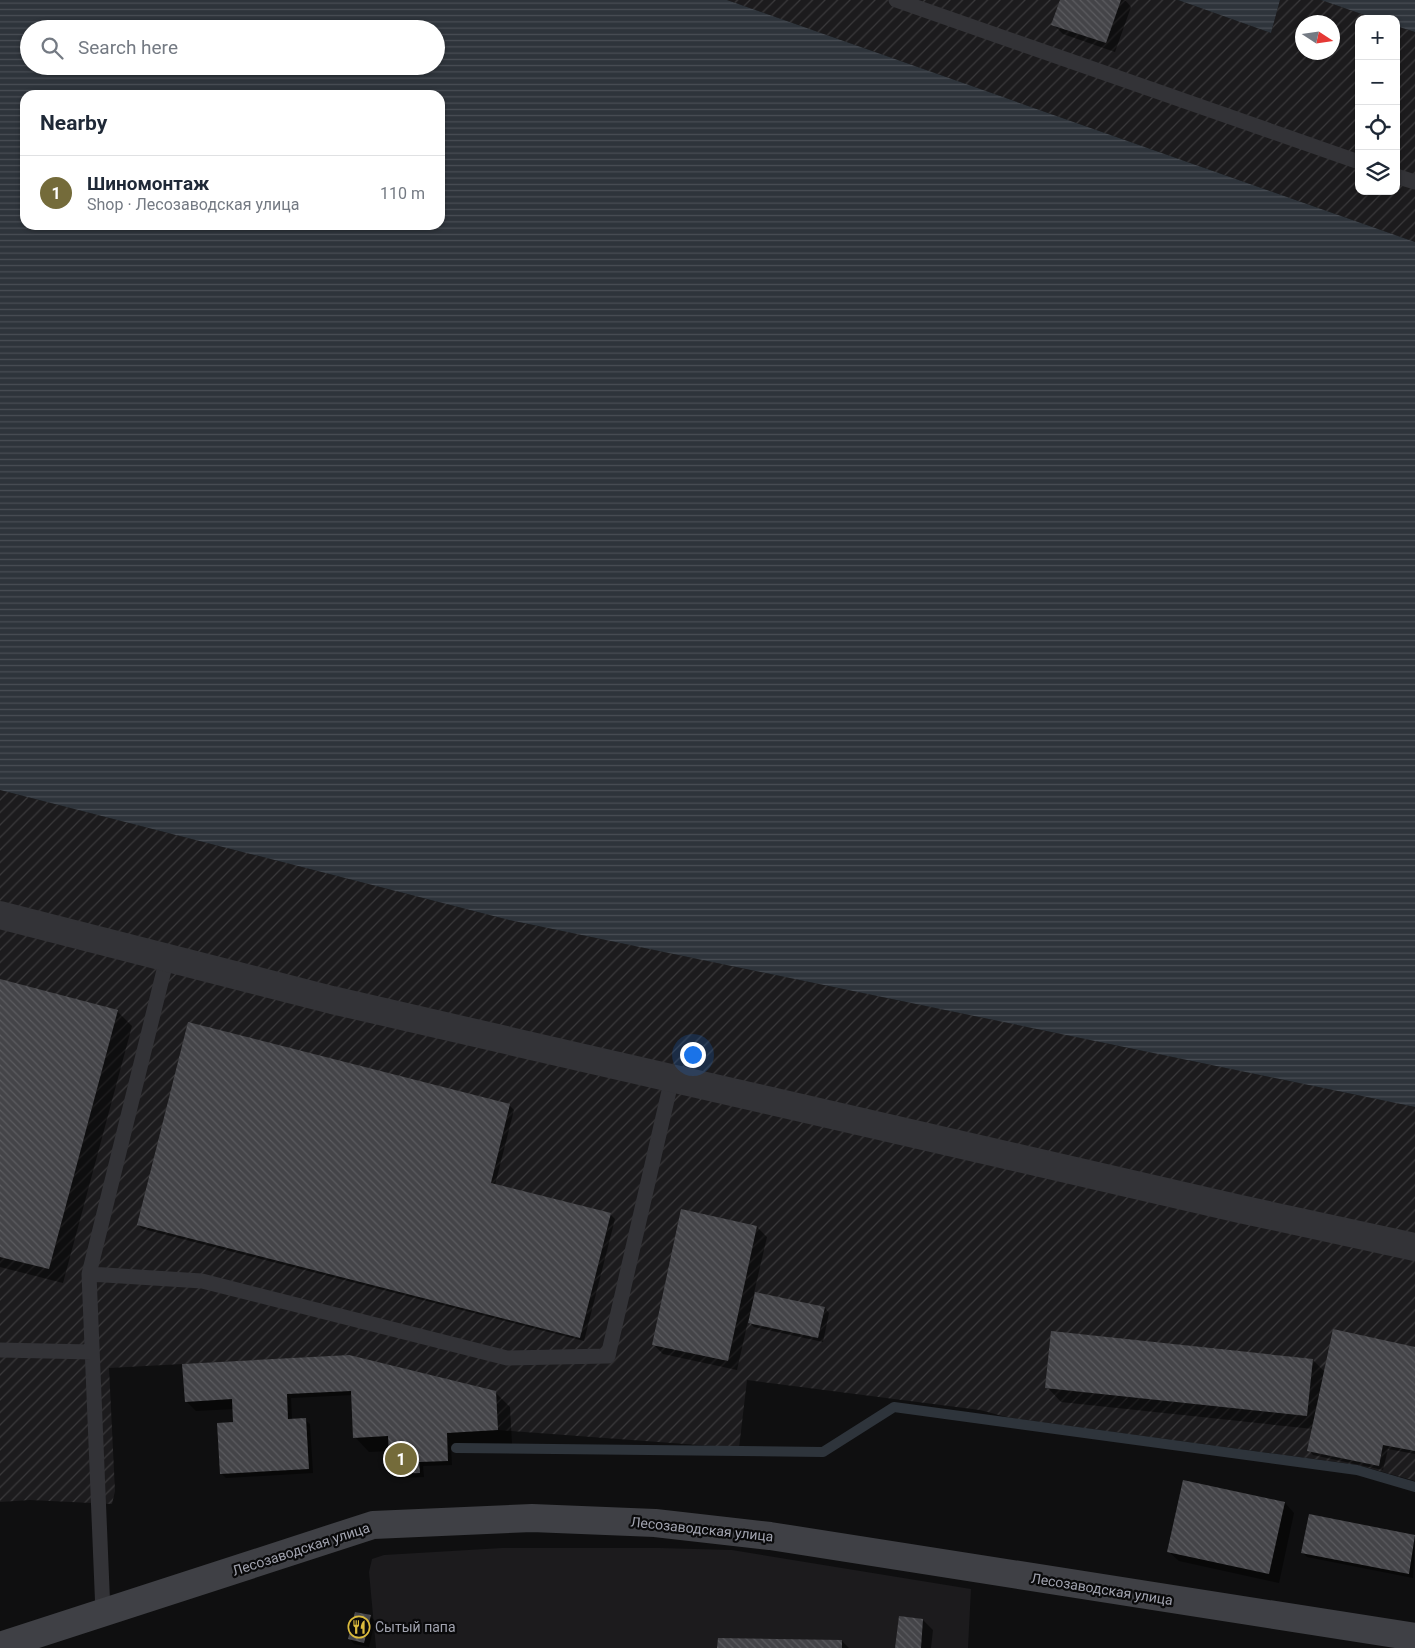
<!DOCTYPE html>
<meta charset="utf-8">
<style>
:root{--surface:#fff;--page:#f6f6f7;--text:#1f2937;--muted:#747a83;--line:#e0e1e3;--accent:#746b3a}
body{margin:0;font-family:Roboto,sans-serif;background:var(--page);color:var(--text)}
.controls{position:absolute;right:15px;top:15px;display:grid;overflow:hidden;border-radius:10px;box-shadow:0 1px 4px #0004}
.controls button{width:45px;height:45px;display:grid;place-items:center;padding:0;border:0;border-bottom:1px solid var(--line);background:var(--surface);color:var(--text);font:25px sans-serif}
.compass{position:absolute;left:1295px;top:15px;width:45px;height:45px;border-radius:50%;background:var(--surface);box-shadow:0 1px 4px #0004;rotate:102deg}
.you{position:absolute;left:692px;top:1054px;width:18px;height:18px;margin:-12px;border:4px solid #fff;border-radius:50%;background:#1a73e8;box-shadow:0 0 0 8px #1a73e833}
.badge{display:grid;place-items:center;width:32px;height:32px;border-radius:50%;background:var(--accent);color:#fff;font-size:16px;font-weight:700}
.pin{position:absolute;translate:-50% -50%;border:2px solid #fff;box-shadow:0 1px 5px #0006}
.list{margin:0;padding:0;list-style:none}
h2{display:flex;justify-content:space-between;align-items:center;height:65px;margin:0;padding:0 20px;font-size:21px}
h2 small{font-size:16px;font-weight:400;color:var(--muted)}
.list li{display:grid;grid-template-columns:32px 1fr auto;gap:15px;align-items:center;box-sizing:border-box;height:75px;padding:0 20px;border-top:1px solid var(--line)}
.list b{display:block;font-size:19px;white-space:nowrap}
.list p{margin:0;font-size:16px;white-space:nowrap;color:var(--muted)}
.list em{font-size:16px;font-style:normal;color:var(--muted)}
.icon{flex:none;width:28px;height:28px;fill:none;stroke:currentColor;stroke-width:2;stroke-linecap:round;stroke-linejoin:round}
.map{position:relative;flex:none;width:1415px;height:1648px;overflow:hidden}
.search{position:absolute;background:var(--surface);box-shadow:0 1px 4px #0004;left:20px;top:20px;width:425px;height:55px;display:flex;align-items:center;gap:12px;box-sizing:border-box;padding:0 18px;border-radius:28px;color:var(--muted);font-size:19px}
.panel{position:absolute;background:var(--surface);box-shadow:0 1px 4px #0004;left:20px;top:90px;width:425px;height:140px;border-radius:15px}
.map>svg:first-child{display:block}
</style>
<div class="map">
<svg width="1415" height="1648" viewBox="0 0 1415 1648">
<defs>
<pattern id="industrial-furrows" width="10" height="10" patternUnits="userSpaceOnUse" patternTransform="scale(1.25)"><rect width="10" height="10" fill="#1c1b1d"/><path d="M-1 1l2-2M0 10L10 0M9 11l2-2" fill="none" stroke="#3a393b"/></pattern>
<pattern id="water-rules" width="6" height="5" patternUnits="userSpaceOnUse" patternTransform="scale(1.25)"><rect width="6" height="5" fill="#2e343b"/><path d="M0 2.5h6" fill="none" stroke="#494e55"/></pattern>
<pattern id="building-back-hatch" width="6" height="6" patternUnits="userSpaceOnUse" patternTransform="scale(1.25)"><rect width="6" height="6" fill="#444448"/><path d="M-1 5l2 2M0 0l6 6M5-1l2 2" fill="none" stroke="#5c5c60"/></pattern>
</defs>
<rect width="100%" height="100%" fill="#0f0f10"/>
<!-- built -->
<path fill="#1c1b1d" d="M502,1548H660L732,1550L971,1589L968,1648H376L369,1572L372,1559L384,1555Z"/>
<!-- industrial -->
<path fill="url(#industrial-furrows)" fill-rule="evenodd" d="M727,0H1178L1271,33L1280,0H1321L1376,19H1359V191H1396V26L1415,32V242ZM1302,22H1332V52H1302Z
M0,790L509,920L1415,1107V1481L1358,1465L1010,1418L980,1410L747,1380L739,1448L498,1430L349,1355L109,1368L115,1491L112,1504L30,1500L0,1502Z"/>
<!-- water -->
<path fill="url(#water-rules)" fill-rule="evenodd" d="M0,0H727L1415,242V1107L509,920L0,790ZM29,29H436V66H29ZM25,95H440V225H25Z
M1178,0H1280L1271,33Z
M1321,0H1415V32L1396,26V19H1376Z"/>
<!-- shadow -->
<path fill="#0007" d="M1061,0H1125L1131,7L1115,52L1063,34L1053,24Z
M0,980L117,1011L132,1026L63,1283L0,1267Z
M189,1024L510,1106L514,1110L495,1185L610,1214L615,1219L584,1341L143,1229L138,1225Z
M757,1227L767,1237L754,1293L825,1308L829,1313L823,1342L754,1327L748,1321L737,1370L663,1354L653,1344Z
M1415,1348V1454L1388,1449L1383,1470L1313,1455L1309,1450L1313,1429L1061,1402L1047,1387L1313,1360L1325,1372Z
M184,1365L495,1392L510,1407L512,1444L451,1447L452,1465L423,1466L424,1477L396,1478L391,1473L390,1451L369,1452L355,1437L353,1395L291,1398L292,1420H305L310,1424L313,1473L226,1478L221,1473L235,1423L234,1409L196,1411L186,1401Z
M1285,1503L1294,1513L1279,1583L1179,1561L1169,1552Z
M1310,1515L1415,1537L1413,1578L1307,1557L1302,1552Z
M370,1616L375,1621L369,1647L354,1644L350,1639Z
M923,1620L933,1630L931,1648H896Z
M842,1641L849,1648H719Z"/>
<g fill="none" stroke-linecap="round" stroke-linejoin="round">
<!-- stream -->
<path stroke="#2e343b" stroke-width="10" d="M456,1448L823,1452L894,1407L1357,1470L1415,1487"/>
</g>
<!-- building -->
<path fill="url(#building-back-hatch)" d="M1060,0H1121L1106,43L1051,25Z
M0,979L118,1010L49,1269L0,1257Z
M188,1022L510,1104L491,1183L611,1213L580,1338L137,1225Z
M681,1209L757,1226L728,1361L652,1345Z
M755,1292L825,1307L818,1338L748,1323Z
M1333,1329L1415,1347V1451L1383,1445L1379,1466L1307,1451Z
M1051,1331L1313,1359L1307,1416L1045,1388Z
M349,1355L496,1391L498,1430L447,1433L448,1461L419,1462L420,1473L390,1474L388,1436L353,1438L351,1391L287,1394L288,1419L306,1418L309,1469L220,1474L217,1423L233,1422L232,1399L185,1402L182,1364Z
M1183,1480L1285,1502L1269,1574L1167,1552Z
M1309,1514L1415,1535L1409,1574L1301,1553Z
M355,1612L371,1615L364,1643L348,1639Z
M899,1616L923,1619L921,1648H895Z
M718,1638L842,1640V1648H717Z"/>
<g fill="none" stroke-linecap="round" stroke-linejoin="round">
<!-- lane -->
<path stroke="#333337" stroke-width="15" d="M896,0L1359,162
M1396,176L1415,182
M89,1274L202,1281L507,1358L608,1356L672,1078
M0,1350L92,1352
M103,1613L89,1274L167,958"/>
<!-- street -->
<path stroke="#333337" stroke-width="28" d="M0,915L332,1000L1240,1209L1415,1247"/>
<!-- secondary -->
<path stroke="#3f4045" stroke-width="28" d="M0,1646L373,1525L532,1518L655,1523L770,1536L1415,1637"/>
</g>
<!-- icons -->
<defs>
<g id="restaurant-ring" transform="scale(1.125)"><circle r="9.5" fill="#0a0a0b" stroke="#dbbb3d" stroke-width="1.5"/><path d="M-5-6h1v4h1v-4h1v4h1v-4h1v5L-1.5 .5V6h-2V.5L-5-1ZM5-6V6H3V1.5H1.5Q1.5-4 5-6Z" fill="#dbbb3d"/></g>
</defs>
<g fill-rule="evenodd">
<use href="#restaurant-ring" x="359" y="1627"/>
</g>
<g text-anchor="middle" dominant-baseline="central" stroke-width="4.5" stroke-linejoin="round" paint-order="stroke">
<!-- street labels -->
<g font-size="14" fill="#a2a4b0" stroke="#0a0a0b">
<text transform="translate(702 1529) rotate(6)">Лесозаводская улица</text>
<text transform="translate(301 1549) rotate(-18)">Лесозаводская улица</text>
<text transform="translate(1102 1589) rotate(9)">Лесозаводская улица</text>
</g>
<!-- poi labels -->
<g font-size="14" fill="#a2a4b0" stroke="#0a0a0b" text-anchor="start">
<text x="375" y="1627">Сытый папа</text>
</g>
</g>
</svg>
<div class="controls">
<button>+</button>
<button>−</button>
<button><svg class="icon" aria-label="locate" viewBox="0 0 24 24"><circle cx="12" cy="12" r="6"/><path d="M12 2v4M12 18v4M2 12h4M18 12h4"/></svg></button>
<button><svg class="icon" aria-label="layers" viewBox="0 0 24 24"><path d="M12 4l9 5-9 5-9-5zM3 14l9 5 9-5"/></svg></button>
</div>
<svg class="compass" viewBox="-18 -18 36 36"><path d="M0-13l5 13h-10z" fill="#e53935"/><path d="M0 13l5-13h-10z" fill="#747a83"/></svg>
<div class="you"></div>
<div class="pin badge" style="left:401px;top:1459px">1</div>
<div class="search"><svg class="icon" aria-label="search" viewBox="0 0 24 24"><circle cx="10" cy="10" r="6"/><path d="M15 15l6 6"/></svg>Search here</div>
<section class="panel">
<h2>Nearby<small></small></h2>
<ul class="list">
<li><span class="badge">1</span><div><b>Шиномонтаж</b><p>Shop · Лесозаводская улица</p></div><em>110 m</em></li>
</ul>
</section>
</div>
